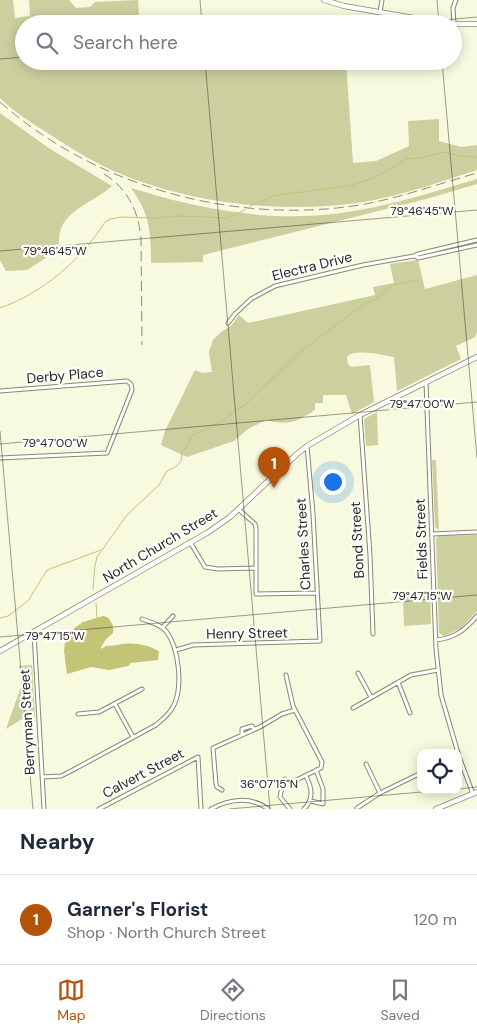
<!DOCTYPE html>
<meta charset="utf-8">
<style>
:root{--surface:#fff;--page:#f2f2f3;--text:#1f2937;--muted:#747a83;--line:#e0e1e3;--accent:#b45309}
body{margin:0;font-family:"DM Sans",sans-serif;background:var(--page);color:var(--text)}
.controls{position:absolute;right:15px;bottom:15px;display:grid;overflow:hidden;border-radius:10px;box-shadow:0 2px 12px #0003}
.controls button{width:45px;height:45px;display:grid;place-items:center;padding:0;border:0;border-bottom:1px solid var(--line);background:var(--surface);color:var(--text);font:25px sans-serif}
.you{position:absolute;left:332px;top:481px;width:18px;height:18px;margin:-12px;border:4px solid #fff;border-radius:50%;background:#1a73e8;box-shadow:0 0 0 8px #1a73e833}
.badge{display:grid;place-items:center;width:32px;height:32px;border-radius:50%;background:var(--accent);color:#fff;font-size:16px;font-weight:700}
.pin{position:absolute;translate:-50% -41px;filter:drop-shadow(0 1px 2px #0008)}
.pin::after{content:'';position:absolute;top:26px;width:18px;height:15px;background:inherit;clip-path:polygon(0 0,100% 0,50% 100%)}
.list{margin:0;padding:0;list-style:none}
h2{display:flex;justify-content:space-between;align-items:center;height:65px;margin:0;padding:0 20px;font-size:21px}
h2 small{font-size:16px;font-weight:400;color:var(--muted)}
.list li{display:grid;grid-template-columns:32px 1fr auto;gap:15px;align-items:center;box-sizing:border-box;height:90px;padding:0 20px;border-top:1px solid var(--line)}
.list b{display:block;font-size:19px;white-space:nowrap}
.list p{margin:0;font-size:16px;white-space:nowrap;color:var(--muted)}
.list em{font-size:16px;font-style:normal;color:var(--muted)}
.icon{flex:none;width:28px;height:28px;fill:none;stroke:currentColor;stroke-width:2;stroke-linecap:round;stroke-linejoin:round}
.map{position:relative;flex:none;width:477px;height:809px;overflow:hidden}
.search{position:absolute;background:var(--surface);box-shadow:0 2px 12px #0003;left:15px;right:15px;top:15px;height:55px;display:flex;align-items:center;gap:12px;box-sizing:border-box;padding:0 18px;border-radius:28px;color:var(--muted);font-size:19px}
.sheet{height:155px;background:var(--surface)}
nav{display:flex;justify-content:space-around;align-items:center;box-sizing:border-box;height:70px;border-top:1px solid var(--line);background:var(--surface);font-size:14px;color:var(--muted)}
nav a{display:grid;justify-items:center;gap:2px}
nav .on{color:var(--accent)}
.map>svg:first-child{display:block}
</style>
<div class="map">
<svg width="477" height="809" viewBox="0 0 477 809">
<rect width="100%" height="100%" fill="#f7fade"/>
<!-- green -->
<path fill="#cccf9e" d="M0,0H13L15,18L30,16L29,0H69L76,8L90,7L95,2L138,0L139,17H170L202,21L248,19V24H24V61H346L353,163L376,161L409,146L408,121L439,119V141L461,147L477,145V170C440,182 403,195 364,202C279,215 179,203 101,165C83,156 66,145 49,134C32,123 14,112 0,98Z
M0,113L50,149L112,186C97,200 71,207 61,228C59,234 59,242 58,248L46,258L27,270L6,271L0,260Z
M477,179V184L430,198L203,255V262L151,263C151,233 150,214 131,188C199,209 270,223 341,213C387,207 432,192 477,179Z
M418,260L425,289L477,275V332L475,337L456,346L461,359L397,391L394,357C382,355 355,348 347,357L348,364L351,367L370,365L374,402L352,414L346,395H323V403H315V410C296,422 288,426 266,420L248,429L234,441L187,457L161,445L165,431L195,370L202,373L212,372L209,352L213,340L221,332L232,325L239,315L248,323L375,295L373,287L394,283L390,264Z
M377,412L378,445L366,446L364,419Z
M432,460H436L439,530L435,527Z
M477,535V611L460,629L444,636L439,633L436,539L438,536Z
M430,593L431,624L404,626L403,595Z
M32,665L35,717L22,719L6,729L22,684L19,666Z"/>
<!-- water -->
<path fill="#c2c575" d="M103,616L107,617C112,622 114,626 113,633L106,639L101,647V649L106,646C112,646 116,645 122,644C134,642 149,645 159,651L158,660L131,663L128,666L109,670L91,667L67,674L64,651L66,634L83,622Z"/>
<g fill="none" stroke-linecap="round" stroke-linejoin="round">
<!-- stream -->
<path stroke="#c2c575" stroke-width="1" d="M250,206L273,196L352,185L376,177L406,159L421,158L444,152L461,156L477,157
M0,308C43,293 81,260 105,222L111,219L121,217L154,218L181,216L228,218L245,210
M93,589L95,566L97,557L127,515L159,485L167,471L177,466L181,461L182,452L188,445L190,437L224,420L236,410L245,405L299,353L341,321L365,304L379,297L392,285L419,280
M96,603L97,618
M0,618L8,616L28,601L47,570L101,550"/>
<!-- minor casing -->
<g stroke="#87886f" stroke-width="5">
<path id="minor" d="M380,12L382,0
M454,24L453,8L456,0
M415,256L418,258L477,245
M228,323L235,314L251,299L275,286L363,265L414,256L418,254L477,240
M426,382L436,649L441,695L458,753
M0,391L127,381L131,384L132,390L107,453L0,458
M360,415L370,555L373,634
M238,509L255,524L256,528V594L317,593
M432,534L477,532
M190,542L205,567L218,569L255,568
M162,628L173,616
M34,633L44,809
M436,640C455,638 465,630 477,616
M176,650L193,645L320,641L313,514L307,446
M358,673L371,697
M286,675L293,706L322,762L321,768L282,787L280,797L290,809
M398,682L410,713
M115,704L133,737
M353,708L411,675L438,670
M78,714L99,712L142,689
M242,734V729L252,726L254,729
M458,754L473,794
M366,764L380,793
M42,777L61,776L71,771L156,725C163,719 170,714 174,705C183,686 179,648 166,631C160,624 150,622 142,619
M282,787L281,784L285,779L291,783
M222,790L217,787L216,784L213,748L260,727L282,714L295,710
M311,801L323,804V789L316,770
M357,808L380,793L421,773
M99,809L198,757L201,809
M211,809C229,799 251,796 268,809
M304,809C314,799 312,788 306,776"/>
</g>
<!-- secondary casing -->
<g stroke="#87886f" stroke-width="6">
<path id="secondary" d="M324,0L344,6L448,24H477
M0,651L207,533L230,517L297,454L307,446L360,415L477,357
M436,809L477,792"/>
</g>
<!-- minor -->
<use href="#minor" stroke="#fff" stroke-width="3"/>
<!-- secondary -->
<use href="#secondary" stroke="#fff" stroke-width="4.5"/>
<!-- rail -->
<path stroke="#8b8d7a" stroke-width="1" stroke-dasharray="10 5" stroke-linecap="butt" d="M0,102C96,187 234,225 360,205C400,198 438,184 477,173
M104,174C128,189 138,210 141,238L142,345"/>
</g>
<!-- ticks -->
<path fill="none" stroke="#28281e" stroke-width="1" stroke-opacity="0.45" d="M200,0L202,24M437,0L439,24M402,24L477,17M0,59L24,57M205,61L270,809M442,61L477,458M0,251L477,210M0,431L33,809M0,444L477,402M0,637L477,595M458,789L477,787M229,809L444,790"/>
<g text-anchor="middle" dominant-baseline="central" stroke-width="4.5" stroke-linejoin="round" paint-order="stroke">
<!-- street labels -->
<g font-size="14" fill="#28281e" stroke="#fff">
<text transform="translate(312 266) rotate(-14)">Electra Drive</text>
<text transform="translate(65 375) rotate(-5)">Derby Place</text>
<text transform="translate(421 539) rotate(-92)">Fields Street</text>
<text transform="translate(357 540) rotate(-93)">Bond Street</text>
<text transform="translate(303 544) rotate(-93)">Charles Street</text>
<text transform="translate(160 545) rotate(-31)">North Church Street</text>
<text transform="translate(247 633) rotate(-1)">Henry Street</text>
<text transform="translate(27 722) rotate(-93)">Berryman Street</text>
<text transform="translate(143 773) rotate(-28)">Calvert Street</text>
</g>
</g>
<g font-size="12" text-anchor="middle" fill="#28281e" stroke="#fff" stroke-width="4.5" stroke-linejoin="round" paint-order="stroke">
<text x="422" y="215">79°46'45"W</text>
<text x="55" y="255">79°46'45"W</text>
<text x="422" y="408">79°47'00"W</text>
<text x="55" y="447">79°47'00"W</text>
<text x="422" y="600">79°47'15"W</text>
<text x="55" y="640">79°47'15"W</text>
<text x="269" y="788">36°07'15"N</text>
</g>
</svg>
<div class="controls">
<button><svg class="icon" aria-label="locate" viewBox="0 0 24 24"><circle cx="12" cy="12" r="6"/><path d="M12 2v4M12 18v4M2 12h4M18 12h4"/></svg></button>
</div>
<div class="you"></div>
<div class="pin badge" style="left:274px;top:488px">1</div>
<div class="search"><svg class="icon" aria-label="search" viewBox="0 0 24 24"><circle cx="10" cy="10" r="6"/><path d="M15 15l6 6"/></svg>Search here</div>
</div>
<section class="sheet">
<h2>Nearby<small></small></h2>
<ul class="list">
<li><span class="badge">1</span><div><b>Garner's Florist</b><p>Shop · North Church Street</p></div><em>120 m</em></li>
</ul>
</section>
<nav>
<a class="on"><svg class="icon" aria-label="map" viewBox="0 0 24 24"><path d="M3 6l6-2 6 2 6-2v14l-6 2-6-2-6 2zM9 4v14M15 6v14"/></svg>Map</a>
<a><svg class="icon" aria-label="directions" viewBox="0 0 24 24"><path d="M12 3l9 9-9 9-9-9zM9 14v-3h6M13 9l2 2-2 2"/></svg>Directions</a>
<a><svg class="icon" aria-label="saved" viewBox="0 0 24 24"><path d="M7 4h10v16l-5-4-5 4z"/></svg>Saved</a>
</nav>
